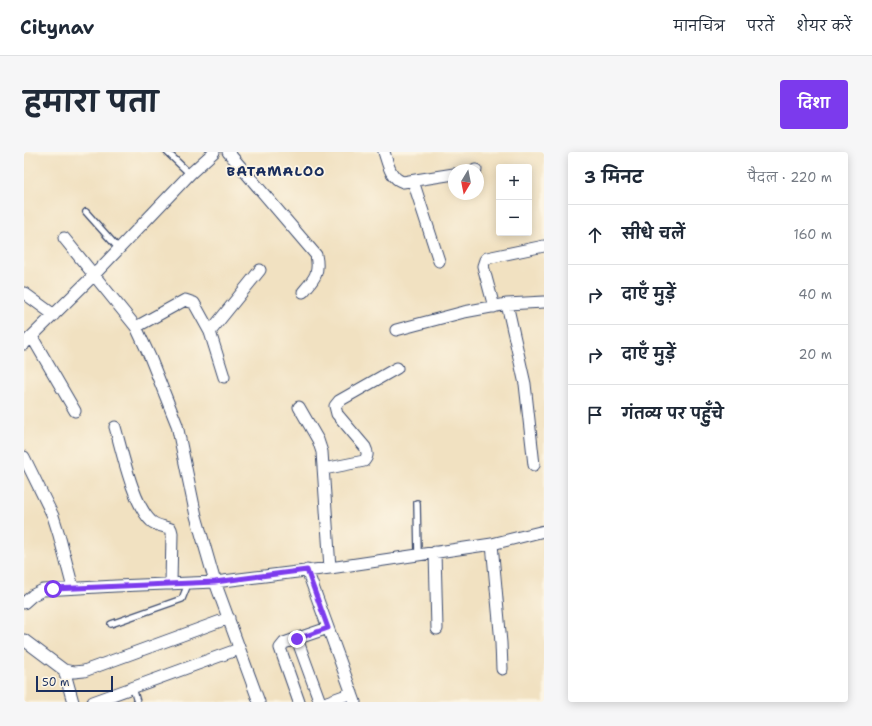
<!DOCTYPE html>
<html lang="hi">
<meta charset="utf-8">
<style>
:root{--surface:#fff;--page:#f6f6f7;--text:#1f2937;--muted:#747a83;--line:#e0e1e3;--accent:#7c3aed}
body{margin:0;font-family:"Shantell Sans","Playpen Sans Deva",sans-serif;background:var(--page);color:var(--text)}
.controls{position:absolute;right:12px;top:12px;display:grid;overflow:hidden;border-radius:4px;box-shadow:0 2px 10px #0003}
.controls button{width:36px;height:36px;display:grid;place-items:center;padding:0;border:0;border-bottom:1px solid var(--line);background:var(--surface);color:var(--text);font:20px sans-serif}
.compass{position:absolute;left:424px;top:12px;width:36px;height:36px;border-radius:50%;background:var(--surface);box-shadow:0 2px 10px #0003;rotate:190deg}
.scale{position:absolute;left:12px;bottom:10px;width:77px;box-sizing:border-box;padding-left:4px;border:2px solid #1b2f5e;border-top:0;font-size:11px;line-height:14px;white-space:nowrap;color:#1b2f5e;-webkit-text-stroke:3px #fcf5e5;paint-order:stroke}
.stop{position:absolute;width:12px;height:12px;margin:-9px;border:3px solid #7c3aed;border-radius:50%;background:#fff}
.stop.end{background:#7c3aed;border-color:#fff;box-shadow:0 1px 4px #0008}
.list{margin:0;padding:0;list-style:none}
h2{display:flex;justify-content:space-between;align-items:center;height:52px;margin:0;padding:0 16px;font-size:17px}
h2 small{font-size:13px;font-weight:400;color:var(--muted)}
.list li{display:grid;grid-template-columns:26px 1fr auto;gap:12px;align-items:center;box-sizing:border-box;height:60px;padding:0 16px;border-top:1px solid var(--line)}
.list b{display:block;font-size:15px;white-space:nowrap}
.list em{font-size:13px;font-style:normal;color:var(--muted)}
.icon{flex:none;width:22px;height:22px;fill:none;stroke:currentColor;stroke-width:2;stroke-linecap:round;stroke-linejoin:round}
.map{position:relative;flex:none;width:520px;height:550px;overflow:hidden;border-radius:4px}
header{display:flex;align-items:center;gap:24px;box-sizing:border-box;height:56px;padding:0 20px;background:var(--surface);border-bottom:1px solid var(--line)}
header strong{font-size:19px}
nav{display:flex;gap:22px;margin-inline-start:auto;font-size:14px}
.intro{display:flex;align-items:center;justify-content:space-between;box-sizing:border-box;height:96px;padding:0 24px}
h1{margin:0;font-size:28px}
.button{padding:10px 18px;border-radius:4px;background:var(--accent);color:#fff;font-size:14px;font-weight:700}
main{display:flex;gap:24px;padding:0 24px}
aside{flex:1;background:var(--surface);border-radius:4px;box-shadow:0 2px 10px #0003}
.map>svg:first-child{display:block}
</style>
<header>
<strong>Citynav</strong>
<nav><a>मानचित्र</a><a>परतें</a><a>शेयर करें</a></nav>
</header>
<div class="intro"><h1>हमारा पता</h1><a class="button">दिशा</a></div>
<main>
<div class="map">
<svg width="520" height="550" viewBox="0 0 520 550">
<rect width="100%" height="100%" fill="#fcf5e5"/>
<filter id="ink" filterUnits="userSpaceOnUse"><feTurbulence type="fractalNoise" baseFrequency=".025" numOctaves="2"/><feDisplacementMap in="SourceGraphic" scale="8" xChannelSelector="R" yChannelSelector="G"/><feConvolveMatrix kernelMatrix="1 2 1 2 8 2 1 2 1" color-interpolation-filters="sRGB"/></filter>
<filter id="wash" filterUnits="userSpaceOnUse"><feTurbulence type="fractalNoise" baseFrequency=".012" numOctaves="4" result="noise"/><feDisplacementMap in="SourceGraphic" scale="16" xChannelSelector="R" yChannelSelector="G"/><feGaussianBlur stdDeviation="0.9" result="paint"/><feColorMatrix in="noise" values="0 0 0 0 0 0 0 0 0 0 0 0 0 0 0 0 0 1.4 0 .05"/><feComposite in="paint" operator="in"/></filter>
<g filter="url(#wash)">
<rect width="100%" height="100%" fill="#f1e1c1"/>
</g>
<g filter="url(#ink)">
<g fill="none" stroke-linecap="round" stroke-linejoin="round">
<!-- lane casing -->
<g stroke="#3b4a6d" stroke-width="8">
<path id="lane" d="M143,0L166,22
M62,60L95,97
M393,351L394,402
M87,472L158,447L164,432
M109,536L113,550"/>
</g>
<!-- street casing -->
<g stroke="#3b4a6d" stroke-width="13">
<path id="street" d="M204,0L292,103C296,122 290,127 279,140
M360,0C364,12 366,26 379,30L430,22
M451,18H452
M389,29L415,109
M40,86L112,175L126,205L153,273L172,364L191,430L235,550
M0,141L30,163
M483,152L501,232L510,313
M470,155L459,114L461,108L463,106L520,94
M112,175L161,148L170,151L186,180L200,225
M372,178L440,160L483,152L520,150
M186,180L236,118
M8,185L51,259
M0,192L70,123L166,22L190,0
M275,255L294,288L298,300L306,416
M91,275C98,299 109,352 127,369C132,374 140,374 147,377L148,381L147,432
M0,305L29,364L35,383L49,436
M300,317L340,309C344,304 344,301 341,295L313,262L311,254L315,249L373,216
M468,392L477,491L478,517
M411,400L413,477
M283,418L331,550
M0,451L9,443L19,438L92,434L191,430L306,416L468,392L520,379
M273,487L296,550
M0,488L40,518L50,520L60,519L205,466
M40,518L49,550
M69,550L215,497
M275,550L256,496L260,491L304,476
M303,550L328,541"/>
</g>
<!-- lane -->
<use href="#lane" stroke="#fff" stroke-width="5.5"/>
<!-- street -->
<use href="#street" stroke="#fff" stroke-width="11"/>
</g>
</g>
<g fill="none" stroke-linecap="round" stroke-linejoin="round" filter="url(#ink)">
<!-- route -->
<path stroke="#7c3aed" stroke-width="5" d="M29,437L191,430L283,418L304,476L273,487"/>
</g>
<g text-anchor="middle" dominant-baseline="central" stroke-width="3.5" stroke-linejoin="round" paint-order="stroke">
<!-- district labels -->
<g font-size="14" font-weight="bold" letter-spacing="1" fill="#1b2f5e" stroke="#fcf5e5">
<text x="252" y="19">BATAMALOO</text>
</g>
</g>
</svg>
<div class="controls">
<button>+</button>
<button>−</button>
</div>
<svg class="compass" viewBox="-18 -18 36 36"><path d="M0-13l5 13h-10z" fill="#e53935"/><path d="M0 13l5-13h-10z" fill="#747a83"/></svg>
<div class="scale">50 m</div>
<div class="stop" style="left:29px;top:437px"></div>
<div class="stop end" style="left:273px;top:487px"></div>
</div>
<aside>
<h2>3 मिनट<small>पैदल · 220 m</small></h2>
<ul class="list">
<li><svg class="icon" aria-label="ahead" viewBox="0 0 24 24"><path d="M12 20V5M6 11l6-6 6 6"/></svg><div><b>सीधे चलें</b></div><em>160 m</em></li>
<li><svg class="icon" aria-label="right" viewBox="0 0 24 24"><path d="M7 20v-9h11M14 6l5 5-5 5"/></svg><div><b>दाएँ मुड़ें</b></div><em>40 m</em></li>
<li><svg class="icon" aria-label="right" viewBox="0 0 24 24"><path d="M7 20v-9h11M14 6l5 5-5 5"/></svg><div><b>दाएँ मुड़ें</b></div><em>20 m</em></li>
<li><svg class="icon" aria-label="arrive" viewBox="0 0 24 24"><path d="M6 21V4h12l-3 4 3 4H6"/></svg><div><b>गंतव्य पर पहुँचे</b></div></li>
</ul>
</aside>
</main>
